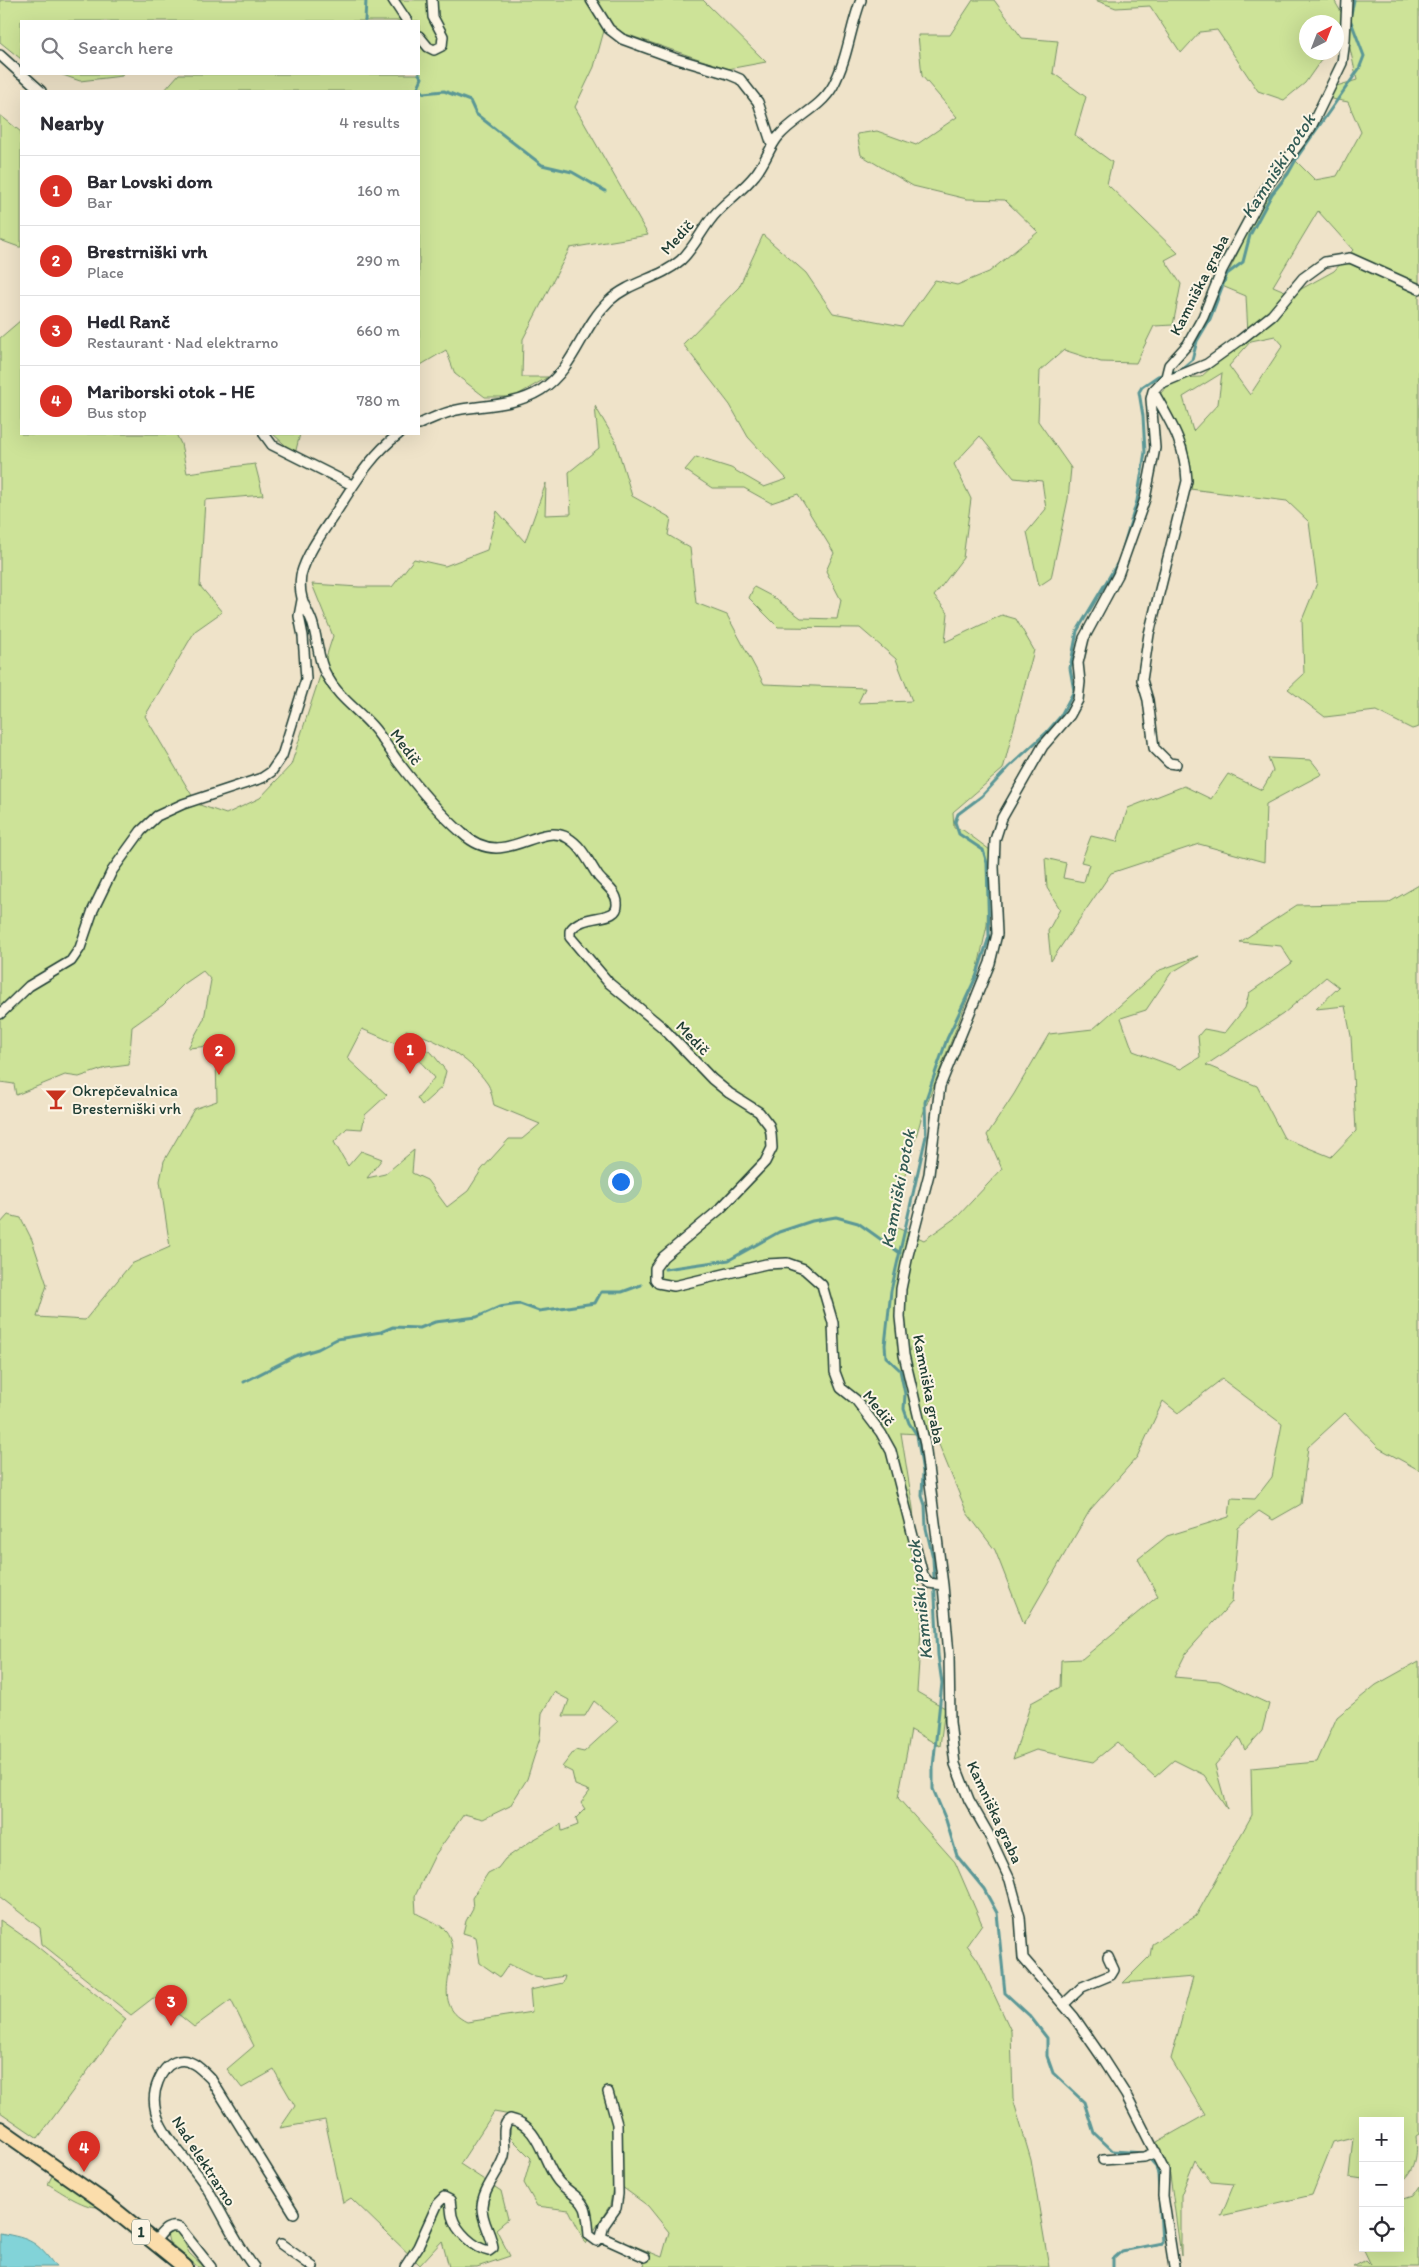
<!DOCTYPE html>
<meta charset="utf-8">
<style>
:root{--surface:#fff;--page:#f7f7f7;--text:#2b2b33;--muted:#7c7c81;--line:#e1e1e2;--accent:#d93025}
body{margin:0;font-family:Itim,sans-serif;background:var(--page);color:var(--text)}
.controls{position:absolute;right:15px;bottom:15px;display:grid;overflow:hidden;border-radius:0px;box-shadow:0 5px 20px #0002}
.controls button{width:45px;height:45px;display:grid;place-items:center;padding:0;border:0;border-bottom:1px solid var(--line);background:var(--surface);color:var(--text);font:25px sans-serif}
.compass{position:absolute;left:1299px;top:15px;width:45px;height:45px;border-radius:50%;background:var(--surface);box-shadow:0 5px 20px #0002;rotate:42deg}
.you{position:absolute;left:620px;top:1181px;width:18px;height:18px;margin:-12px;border:4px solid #fff;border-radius:50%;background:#1a73e8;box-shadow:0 0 0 8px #1a73e833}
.badge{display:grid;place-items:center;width:32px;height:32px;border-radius:50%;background:var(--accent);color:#fff;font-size:16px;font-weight:700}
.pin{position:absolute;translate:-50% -41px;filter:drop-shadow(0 1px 2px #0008)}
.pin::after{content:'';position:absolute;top:26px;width:18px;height:15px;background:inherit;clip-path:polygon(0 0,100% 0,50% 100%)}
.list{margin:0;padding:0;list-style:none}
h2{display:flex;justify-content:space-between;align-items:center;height:65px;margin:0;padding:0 20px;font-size:21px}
h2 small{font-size:16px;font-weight:400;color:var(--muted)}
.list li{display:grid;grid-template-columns:32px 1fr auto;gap:15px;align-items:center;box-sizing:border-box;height:70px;padding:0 20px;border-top:1px solid var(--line)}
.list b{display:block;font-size:19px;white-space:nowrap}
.list p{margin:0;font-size:16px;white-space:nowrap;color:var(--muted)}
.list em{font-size:16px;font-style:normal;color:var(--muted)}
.icon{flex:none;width:28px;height:28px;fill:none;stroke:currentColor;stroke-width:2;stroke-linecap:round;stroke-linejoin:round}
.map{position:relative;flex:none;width:1419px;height:2267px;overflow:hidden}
.search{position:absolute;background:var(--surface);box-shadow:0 5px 20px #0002;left:20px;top:20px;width:400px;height:55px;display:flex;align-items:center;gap:12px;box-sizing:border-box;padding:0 18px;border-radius:0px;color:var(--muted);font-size:19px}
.panel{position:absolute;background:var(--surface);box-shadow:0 5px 20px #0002;left:20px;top:90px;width:400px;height:345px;border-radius:0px}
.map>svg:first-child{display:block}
</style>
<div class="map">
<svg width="1419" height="2267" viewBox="0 0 1419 2267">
<rect width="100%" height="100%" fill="#efe3c9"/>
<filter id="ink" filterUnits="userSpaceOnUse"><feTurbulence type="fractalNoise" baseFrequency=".02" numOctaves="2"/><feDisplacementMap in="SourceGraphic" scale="10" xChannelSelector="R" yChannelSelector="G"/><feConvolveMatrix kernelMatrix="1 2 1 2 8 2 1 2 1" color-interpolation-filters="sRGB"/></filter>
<g filter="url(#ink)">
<!-- green -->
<path fill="#cde398" stroke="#769066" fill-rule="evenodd" d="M0,0H703L766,62L728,69L605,27L594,67L575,107L648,235L570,248L523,339L522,377H548L514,397H485L455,374L446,350L419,366V91H164L179,74H419V21H21V59L0,42Z
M973,0H994L1022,38L1058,41L1053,73L1086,97L1075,135L1112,162L1107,184L1178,253L1165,260L1181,284L1173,325L1154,326L1136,363L1101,362L1064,350L1040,371L1038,421L1071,468L1068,499L1051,578L1039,586L1027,532L1046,509L1042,481L1014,478L980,436L954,464L971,499L963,558L934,596L948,613L945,642L1002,615L1016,619L1034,650L1003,769L953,812L954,828L963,830L990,850L987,925L976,977L921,1119L891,1225L924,1240L958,1216L1002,1169L987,1135L1014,1094L1049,1034L1093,1029L1160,970L1199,956L1171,973L1146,1010L1121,1018L1133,1051L1181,1069L1200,1057L1198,1036L1204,1029L1225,1033L1245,1008L1249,993L1292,963L1281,946L1240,942L1297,905L1388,903L1419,885V1470L1379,1448L1345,1413L1308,1447L1301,1504L1273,1520L1259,1511L1238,1528L1232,1602L1186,1653L1174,1677L1219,1681L1269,1704L1262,1731L1245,1750L1239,1737L1215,1765L1227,1809L1204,1775L1174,1760L1155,1777L1117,1742L1093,1762L1036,1750L1013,1759L1031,1703L1060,1687L1061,1660L1082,1659L1158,1596L1138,1559L1167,1536L1229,1517L1231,1498L1255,1499L1272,1477L1282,1424L1222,1379L1178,1413L1163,1401L1137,1457L1090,1510L1024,1624L995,1550L967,1513L935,1435L901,1433L913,1508L922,1615L917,1692L945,1708L940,1746L911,1730L898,1798L955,1862L982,1924L967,1945L978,1960L1011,2031L1013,2099L1031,2160L1049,2267H642L645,2265L630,2244L662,2257L669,2232L648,2206L614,2181L610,2205L586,2244L569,2210L537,2206L524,2183L531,2158L510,2137L511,2115L494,2112L460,2164L501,2191L508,2219L496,2229L510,2256L477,2267H449L442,2241L420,2265L351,2198L343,2203L325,2120L280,2128L295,2106L274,2070L242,2088L227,2069L254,2046L231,2000L194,2027L161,2000L153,1998L131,2015L42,1944L40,1928L0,1897V1224L8,1215L21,1218L32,1240L47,1285L37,1317L85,1320L131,1264L170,1247L160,1181L164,1161L194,1109L217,1101L216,1059L210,1046L188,1048L204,1019L211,980L203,971L184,984L163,1005L132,1027L129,1065L106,1068L79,1077L65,1075L16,1095L14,1084L0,1082V338L21,320V434H176L181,444L187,473L255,464L263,495L205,500L200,586L222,612L195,631L145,716L197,804L226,814L260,798L291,765L333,636L312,584L359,587H392L414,559L445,566L487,550L497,511L525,542L546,483L545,515L571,514L569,472L599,448L595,406L615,440L632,496L671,518L668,535L690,548L696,603L727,615L764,684L865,688L858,703L912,701L896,659L860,628L778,627L749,598L754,587L773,597L801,618L837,619L841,600L826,571L834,553L798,494L771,503L744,488H712L685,470L696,457L731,468L764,487L787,479L748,437L730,405L683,344L739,287L763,235L806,273L833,313L902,326L935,280L957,285L989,272L1038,232L1005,200L967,199L913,186L861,155L857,134L877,131L916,145L957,117L922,76L918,35H950ZM1326,977L1339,987L1316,1009L1345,1006L1351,1036L1356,1131L1331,1157L1284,1138L1257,1086L1206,1065L1283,1014ZM362,1029C393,1042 414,1050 434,1078L417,1098L422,1105L442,1087L446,1071L432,1053L404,1038L406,1030C435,1038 469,1057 487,1083C491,1088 492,1098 494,1105L540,1124L522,1139H509L482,1169L468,1191L447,1207L427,1180L412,1173L414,1150L385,1174L367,1178L382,1159L361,1151L348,1166L334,1142L347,1128L362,1129L365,1115L387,1095L347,1058ZM554,1692L569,1700L563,1716H585L594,1701L618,1721L584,1752L575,1750L562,1767L572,1772L575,1785L590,1791L581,1803L585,1809L576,1818L578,1825L562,1831L561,1824L531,1841L505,1859L498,1868L488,1873L472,1898L473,1908L466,1921L463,1933L476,1937L480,1963L500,1977L509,1964L535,1977L545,1979L565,1976L563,1983L530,1990L532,2012L467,2022C425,2002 466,1958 446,1931C440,1923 424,1918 416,1913L415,1896L435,1855L464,1814L483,1819L510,1806L527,1779L540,1738L542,1713Z
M1095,0H1334L1341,12L1349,0H1419V727L1412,729L1376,711L1325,717L1288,689L1304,674L1302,620L1317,583L1309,522L1287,501L1190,489L1187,446L1164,420L1160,394L1174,378L1201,377L1248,334L1246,296L1222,286L1258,210L1296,161L1315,180L1337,176L1361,132L1348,102L1327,98L1333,87L1357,80L1345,26L1337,38L1336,22H1306V52L1326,53L1305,83L1284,100L1258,91L1217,30L1200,32L1181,53L1150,6L1116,8ZM1318,211L1353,250L1334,271L1292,294L1273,286ZM1275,336L1283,345L1250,395L1229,366L1251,341ZM1222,373L1218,404L1193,431L1183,397Z
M60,74H123L122,76L80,81Z
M0,115L21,132V247H19L0,240Z
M273,434H300L295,454Z
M1268,758L1311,760L1322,774L1266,804L1264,862L1199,844L1111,873L1051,961L1048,931L1060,909L1047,888L1045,858L1066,863L1063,878L1084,882L1089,864L1081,862L1091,836L1117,842L1128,808L1184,786L1211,799L1228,774L1262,790L1273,771Z
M1419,1661V2134L1416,2136C1418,2154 1416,2172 1400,2183V2121H1363V2179L1349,2177L1353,2137L1333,2142L1312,2195L1221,2216L1234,2184L1211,2182L1195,2160L1181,2195V2256L1170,2175L1157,2142L1205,2115L1171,2059L1193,1977L1123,1983L1150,1956L1152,1944L1196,1916L1252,1815L1251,1768L1317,1762L1337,1717L1376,1685Z
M0,1920L33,1943L126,2019L38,2138L0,2112Z
M53,2174L100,2206C88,2211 60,2191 48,2184Z
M1419,2186V2267H1353L1366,2260L1371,2265L1363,2248H1400V2200L1412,2196Z
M175,2231L182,2237L189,2253L204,2267H198L169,2242L167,2234Z"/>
<!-- water -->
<path fill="#82d3d8" stroke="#5a9796" d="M0,2233C32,2239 36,2241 56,2267H0Z"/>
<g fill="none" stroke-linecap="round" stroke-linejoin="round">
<!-- stream -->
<path stroke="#5a9796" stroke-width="3" d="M365,21L366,0
M419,74L422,78L418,87L424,93L444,91L470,101L476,114L542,165L572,172L605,191
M1122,551L1137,501L1145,452L1143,416L1139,392L1142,387L1158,376L1179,371L1192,360L1197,341L1210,319L1227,274L1243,262L1250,235L1272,194L1288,174L1298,156L1359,69L1364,56L1350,19L1354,0
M665,1269L729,1260L779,1232L812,1221L836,1217L858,1223L900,1253
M244,1382L295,1356L318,1349L337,1339L381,1332L393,1327L420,1328L435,1322L477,1317L499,1307L520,1304L539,1311L595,1303L601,1292H622L641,1285
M1113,2267V2259L1122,2251L1162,2243L1158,2175L1156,2166L1144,2153L1113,2151L1094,2133L1084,2102L1053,2073L1047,2056V2038L1030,2016L1005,1993L997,1913L984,1889L957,1856L946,1820L933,1789V1767L942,1683L938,1655L933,1558L926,1528L925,1505L922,1496L923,1472L917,1435L909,1423L904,1409L905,1394L900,1370L886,1357L885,1345L891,1291L926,1136L925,1102L947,1039L976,977L989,937L987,863L983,850L959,834L955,822L958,814L982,796L1009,767L1047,732L1060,717L1074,691L1070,668L1077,631L1117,564"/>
<!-- street casing -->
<g stroke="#1f3d34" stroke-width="12">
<path id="street" d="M393,0L407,21
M591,0L609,29L622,39L674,58L728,74L740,79L758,102L772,145
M419,36L428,47L434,50L442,46L443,36L433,17L432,0
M0,55L21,74
M22,74L41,91
M1162,383L1207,364L1239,341L1272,315L1303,278L1325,262L1350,258L1419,289
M1153,391C1171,423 1185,443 1187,481L1149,634L1142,680L1148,700L1154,748L1169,763L1176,764
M419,424C433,418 447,411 462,409C489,405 517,405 541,390C575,368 581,328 609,301C630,281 660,279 681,260C696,246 703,226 717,212C729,199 744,189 755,175C765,163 769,148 778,137C795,117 820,109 833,86C848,58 850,28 861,0
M264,434L272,445L352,485
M399,434C372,454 356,481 338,509C325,529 307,552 301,575C300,582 300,591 302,598C304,607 311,616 313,625C318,641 318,662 327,676C338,697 357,709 372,726C382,737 390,751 399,763C418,788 438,812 462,833C504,872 537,820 568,838C582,846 589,863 598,876C604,884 617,892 617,903C619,924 583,911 570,931V937L609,983L662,1027L712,1079L729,1093L759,1112L769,1125L771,1133L772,1148L765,1162L720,1209L663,1257L655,1268V1279L658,1283L674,1286L766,1264L787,1263L804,1269L822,1285L833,1323L835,1372L841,1388L856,1400L881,1433L891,1451L923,1575L929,1583L943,1585
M0,1014L29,986L71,961L80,948L93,910L112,871L141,831L157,816L183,804L262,778L271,772L282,756L306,679L303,636L299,616L302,600
M1064,2004L1082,1987L1111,1975L1114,1970L1108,1957
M1103,2160L1144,2157L1156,2152
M601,2237L645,2257
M154,2242C162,2233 167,2223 180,2228L211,2267
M281,2244L313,2267
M254,2267C234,2242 222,2211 205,2185C186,2155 141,2121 158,2082C161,2074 167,2065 175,2062C190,2056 202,2070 211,2079L294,2213
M405,2267L418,2247L438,2203L444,2197L450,2200C451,2205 451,2211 452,2216C456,2231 474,2248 489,2251L493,2248C492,2234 481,2221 482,2206C483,2188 499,2173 504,2156C507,2144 499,2126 510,2119C540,2125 542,2161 558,2181C566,2191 579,2195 585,2208C588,2216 588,2226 589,2235L597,2241L601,2237L604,2225L616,2208L618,2194L617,2124L608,2092
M1174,2267L1163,2196L1164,2170L1126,2095L1101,2056L1074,2017L1023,1958L1020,1917L1010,1880L989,1835L969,1800L955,1764L950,1722L949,1655L943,1585L925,1444L904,1355L900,1317L901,1289L908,1255L929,1174L940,1086L990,963L997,934L994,867L995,840L1002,818L1043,746L1070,715L1078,700L1080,682L1078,663L1084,638L1118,575L1145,499L1155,448L1151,399L1153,391L1166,377L1169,365L1188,344L1203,317L1222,270L1267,186L1310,129L1342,63L1345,40L1347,0"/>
</g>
<!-- primary casing -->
<g stroke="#1f3d34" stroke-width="18">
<path id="primary" d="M0,2129L107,2204L185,2267"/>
</g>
<!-- street -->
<use href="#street" stroke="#fcf5e5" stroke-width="9"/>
<!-- primary -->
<use href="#primary" stroke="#fbddab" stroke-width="14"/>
</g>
</g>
<!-- icons -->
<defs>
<g id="bar-bare" transform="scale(1.725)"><path d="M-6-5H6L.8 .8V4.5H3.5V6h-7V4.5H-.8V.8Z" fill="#c8321e" stroke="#fcf5e5" stroke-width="2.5" paint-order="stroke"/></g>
</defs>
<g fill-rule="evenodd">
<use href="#bar-bare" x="56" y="1099"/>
</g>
<g text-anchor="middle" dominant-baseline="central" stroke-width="4" stroke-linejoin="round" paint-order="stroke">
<!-- shield labels -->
<rect fill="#fcf5e5" stroke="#617469" stroke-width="1" x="132" y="2219.5" width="18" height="25" rx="4"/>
<g font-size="15" font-weight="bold" fill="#1f3d34">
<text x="141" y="2232">1</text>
</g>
<!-- street labels -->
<g font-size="16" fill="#1f3d34" stroke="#fcf5e5">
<text transform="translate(677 237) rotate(-48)">Medič</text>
<text transform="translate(1199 285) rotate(-63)">Kamniška graba</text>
<text transform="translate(406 747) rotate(53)">Medič</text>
<text transform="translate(693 1038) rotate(46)">Medič</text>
<text transform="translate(929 1389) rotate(79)">Kamniška graba</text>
<text transform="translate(879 1408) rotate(51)">Medič</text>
<text transform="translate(995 1812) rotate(65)">Kamniška graba</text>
<text transform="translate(204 2161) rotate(57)">Nad elektrarno</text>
</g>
<!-- poi labels -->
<g font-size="16" fill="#1f3d34" stroke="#fcf5e5" text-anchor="start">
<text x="72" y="1090">Okrepčevalnica<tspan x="72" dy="18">Bresterniški vrh</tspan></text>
</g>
<!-- water labels -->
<g font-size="18" font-style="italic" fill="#335b55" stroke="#fcf5e5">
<text transform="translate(1278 166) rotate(-57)">Kamniški potok</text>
<text transform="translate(898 1189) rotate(-79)">Kamniški potok</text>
<text transform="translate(920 1600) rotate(-96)">Kamniški potok</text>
</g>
</g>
</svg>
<div class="controls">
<button>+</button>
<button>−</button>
<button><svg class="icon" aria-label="locate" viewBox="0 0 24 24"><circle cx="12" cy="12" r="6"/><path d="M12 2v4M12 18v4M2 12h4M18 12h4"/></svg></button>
</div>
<svg class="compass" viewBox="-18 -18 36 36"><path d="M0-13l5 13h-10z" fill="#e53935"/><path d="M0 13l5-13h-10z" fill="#7c7c81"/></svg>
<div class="you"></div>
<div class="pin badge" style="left:410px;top:1074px">1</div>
<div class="pin badge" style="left:219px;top:1075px">2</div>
<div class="pin badge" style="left:171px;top:2026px">3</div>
<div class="pin badge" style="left:84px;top:2172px">4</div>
<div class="search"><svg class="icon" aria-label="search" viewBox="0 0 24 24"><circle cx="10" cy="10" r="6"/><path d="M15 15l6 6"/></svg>Search here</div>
<section class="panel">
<h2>Nearby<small>4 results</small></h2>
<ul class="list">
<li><span class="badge">1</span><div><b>Bar Lovski dom</b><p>Bar</p></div><em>160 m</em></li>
<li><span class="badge">2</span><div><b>Brestrniški vrh</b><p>Place</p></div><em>290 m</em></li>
<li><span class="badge">3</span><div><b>Hedl Ranč</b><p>Restaurant · Nad elektrarno</p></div><em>660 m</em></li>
<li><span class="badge">4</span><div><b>Mariborski otok - HE</b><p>Bus stop</p></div><em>780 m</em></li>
</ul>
</section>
</div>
